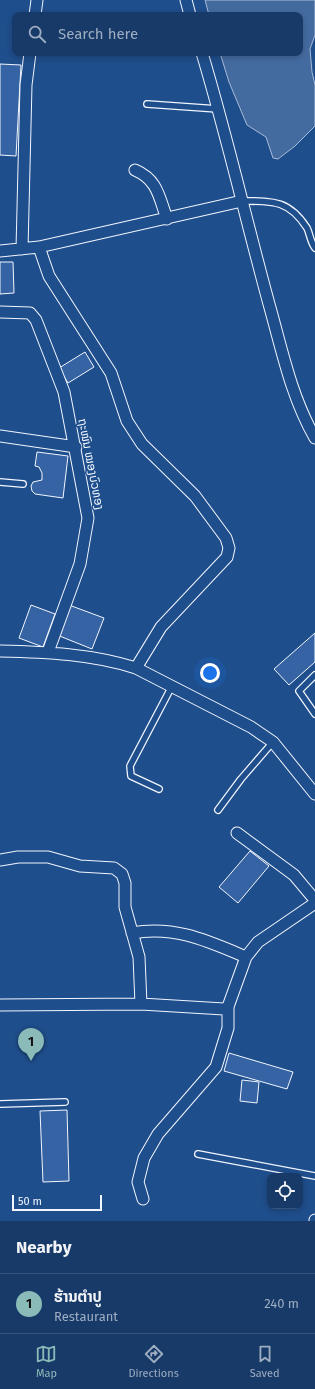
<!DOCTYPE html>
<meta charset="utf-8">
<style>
:root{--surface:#173a69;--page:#20416f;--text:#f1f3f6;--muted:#9eadc0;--line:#36547d;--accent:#8bbbb9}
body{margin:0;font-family:"Fira Sans","Noto Sans Lao",sans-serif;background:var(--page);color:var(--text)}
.controls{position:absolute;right:12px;bottom:12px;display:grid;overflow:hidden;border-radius:8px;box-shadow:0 2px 6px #0003}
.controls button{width:36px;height:36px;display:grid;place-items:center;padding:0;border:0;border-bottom:1px solid var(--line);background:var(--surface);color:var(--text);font:20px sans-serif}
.scale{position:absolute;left:12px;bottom:10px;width:90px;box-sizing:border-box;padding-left:4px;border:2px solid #f2f6ff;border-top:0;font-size:11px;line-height:14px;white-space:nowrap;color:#f2f6ff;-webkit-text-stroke:3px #1f4e8c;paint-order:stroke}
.you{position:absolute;left:210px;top:673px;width:14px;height:14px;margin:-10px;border:3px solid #fff;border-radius:50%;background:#1a73e8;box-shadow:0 0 0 6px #1a73e833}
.badge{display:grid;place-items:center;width:26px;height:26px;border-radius:50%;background:var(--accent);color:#111;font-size:13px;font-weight:700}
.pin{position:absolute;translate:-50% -33px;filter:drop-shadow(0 1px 2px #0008)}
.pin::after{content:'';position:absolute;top:21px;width:14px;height:12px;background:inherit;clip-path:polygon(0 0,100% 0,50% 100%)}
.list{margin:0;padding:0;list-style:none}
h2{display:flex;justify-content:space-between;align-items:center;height:52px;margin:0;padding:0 16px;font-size:17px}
h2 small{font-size:13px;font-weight:400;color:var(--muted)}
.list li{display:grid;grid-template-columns:26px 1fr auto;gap:12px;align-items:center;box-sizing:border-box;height:60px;padding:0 16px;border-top:1px solid var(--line)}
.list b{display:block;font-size:15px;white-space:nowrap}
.list p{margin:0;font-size:13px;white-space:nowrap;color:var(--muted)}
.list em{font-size:13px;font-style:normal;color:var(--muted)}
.icon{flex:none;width:22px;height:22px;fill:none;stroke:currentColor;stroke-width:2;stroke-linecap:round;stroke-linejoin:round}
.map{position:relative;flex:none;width:315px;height:1221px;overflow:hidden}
.search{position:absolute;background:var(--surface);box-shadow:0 2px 6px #0003;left:12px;right:12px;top:12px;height:44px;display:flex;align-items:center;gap:10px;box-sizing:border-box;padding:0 14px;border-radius:8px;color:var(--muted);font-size:15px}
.sheet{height:112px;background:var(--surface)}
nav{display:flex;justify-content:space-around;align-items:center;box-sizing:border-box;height:56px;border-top:1px solid var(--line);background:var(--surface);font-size:11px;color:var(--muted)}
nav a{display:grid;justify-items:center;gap:2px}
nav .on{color:var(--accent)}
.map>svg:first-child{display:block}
</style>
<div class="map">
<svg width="315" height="1221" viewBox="0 0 315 1221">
<rect width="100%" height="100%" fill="#1f4e8c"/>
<!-- water -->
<path fill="#446ba0" stroke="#a8bbd7" d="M205,0H315V35L310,49L312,72L315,85V126L295,146L278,159L273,158L266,137L247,125L229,82L220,53H300V15H209Z"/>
<!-- building -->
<path fill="#3563a3" stroke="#f2f6ff" d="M0,64L21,65L16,156L0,155Z
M0,262H13L14,293L0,294Z
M85,352L94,367L68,383L59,368Z
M37,452L68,456L63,498L35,494L32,491L31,486L33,482L42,480V473L39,467L35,466Z
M31,605L55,614L43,647L19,638Z
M69,605L104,618L92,649L57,635Z
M315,633V662L289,685L274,669Z
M250,851L269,866L238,903L219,887Z
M229,1053L293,1072L287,1089L224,1071Z
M242,1080L259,1082L257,1103L240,1101Z
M67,1110L69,1181L43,1182L40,1111Z"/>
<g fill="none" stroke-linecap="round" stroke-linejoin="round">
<!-- lane casing -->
<g stroke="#f2f6ff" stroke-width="8">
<path id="lane" d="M147,104L218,109
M242,201C273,201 289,200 307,228C310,234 310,241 315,248
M0,482L23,484
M315,675L299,691L315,714
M159,789L131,776L130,766L172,686
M218,810L241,779L273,742
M0,1104L65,1102
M198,1154L315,1176"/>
</g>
<!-- street casing -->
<g stroke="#f2f6ff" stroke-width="13">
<path id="street" d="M186,0L190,15
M35,15L37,0
M202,53C227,136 246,220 269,304C282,350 291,396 315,438
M135,170C158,180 159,197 167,219
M39,247L49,276L111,373L127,421L142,444L195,496L226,538L229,548L227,557L161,627L136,668
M22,249L26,85L30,53
M0,251L39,247L242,201
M0,312L30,313L36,320L64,392L88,518L80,564L48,652
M0,436L76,447
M0,651C46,652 92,654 136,668L251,727L273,742L315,794
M237,833L294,875L315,900
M0,860L18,857H48L80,866L114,868L122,874L125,883V907L139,957L141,1004
M132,933C174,925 208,941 246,957
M0,1005L141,1004L224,1009L228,1007L229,1004L246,957L258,942L315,903
M143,1199L138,1182L144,1158L158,1134L216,1067L228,1028V1007
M315,1221V1220"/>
</g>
<!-- lane -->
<use href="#lane" stroke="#1f4e8c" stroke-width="5.5"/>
<!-- street -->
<use href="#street" stroke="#1f4e8c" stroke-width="11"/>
</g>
<g text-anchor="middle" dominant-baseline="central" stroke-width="3" stroke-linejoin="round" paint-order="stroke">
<!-- street labels -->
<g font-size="12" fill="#f2f6ff" stroke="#1f4e8c">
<text transform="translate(91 464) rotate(79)">ຖະໜົນ ໝອງບົວທອງ</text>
</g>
</g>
</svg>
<div class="controls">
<button><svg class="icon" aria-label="locate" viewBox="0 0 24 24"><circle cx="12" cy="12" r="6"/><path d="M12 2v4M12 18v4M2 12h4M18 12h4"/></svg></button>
</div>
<div class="scale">50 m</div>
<div class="you"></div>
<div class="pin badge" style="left:31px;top:1061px">1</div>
<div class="search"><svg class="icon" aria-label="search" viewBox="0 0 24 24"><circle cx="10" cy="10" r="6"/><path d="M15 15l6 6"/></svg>Search here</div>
</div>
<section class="sheet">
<h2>Nearby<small></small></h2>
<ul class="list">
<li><span class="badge">1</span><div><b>ຮ້ານຕຳປູ</b><p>Restaurant</p></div><em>240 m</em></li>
</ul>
</section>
<nav>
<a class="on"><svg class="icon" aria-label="map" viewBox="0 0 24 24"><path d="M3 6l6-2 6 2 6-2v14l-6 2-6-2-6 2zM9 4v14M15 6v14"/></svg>Map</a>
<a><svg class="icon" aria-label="directions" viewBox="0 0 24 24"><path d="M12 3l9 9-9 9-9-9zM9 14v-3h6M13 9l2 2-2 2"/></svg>Directions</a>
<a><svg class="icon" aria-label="saved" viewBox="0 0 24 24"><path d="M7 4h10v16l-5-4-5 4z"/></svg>Saved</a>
</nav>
